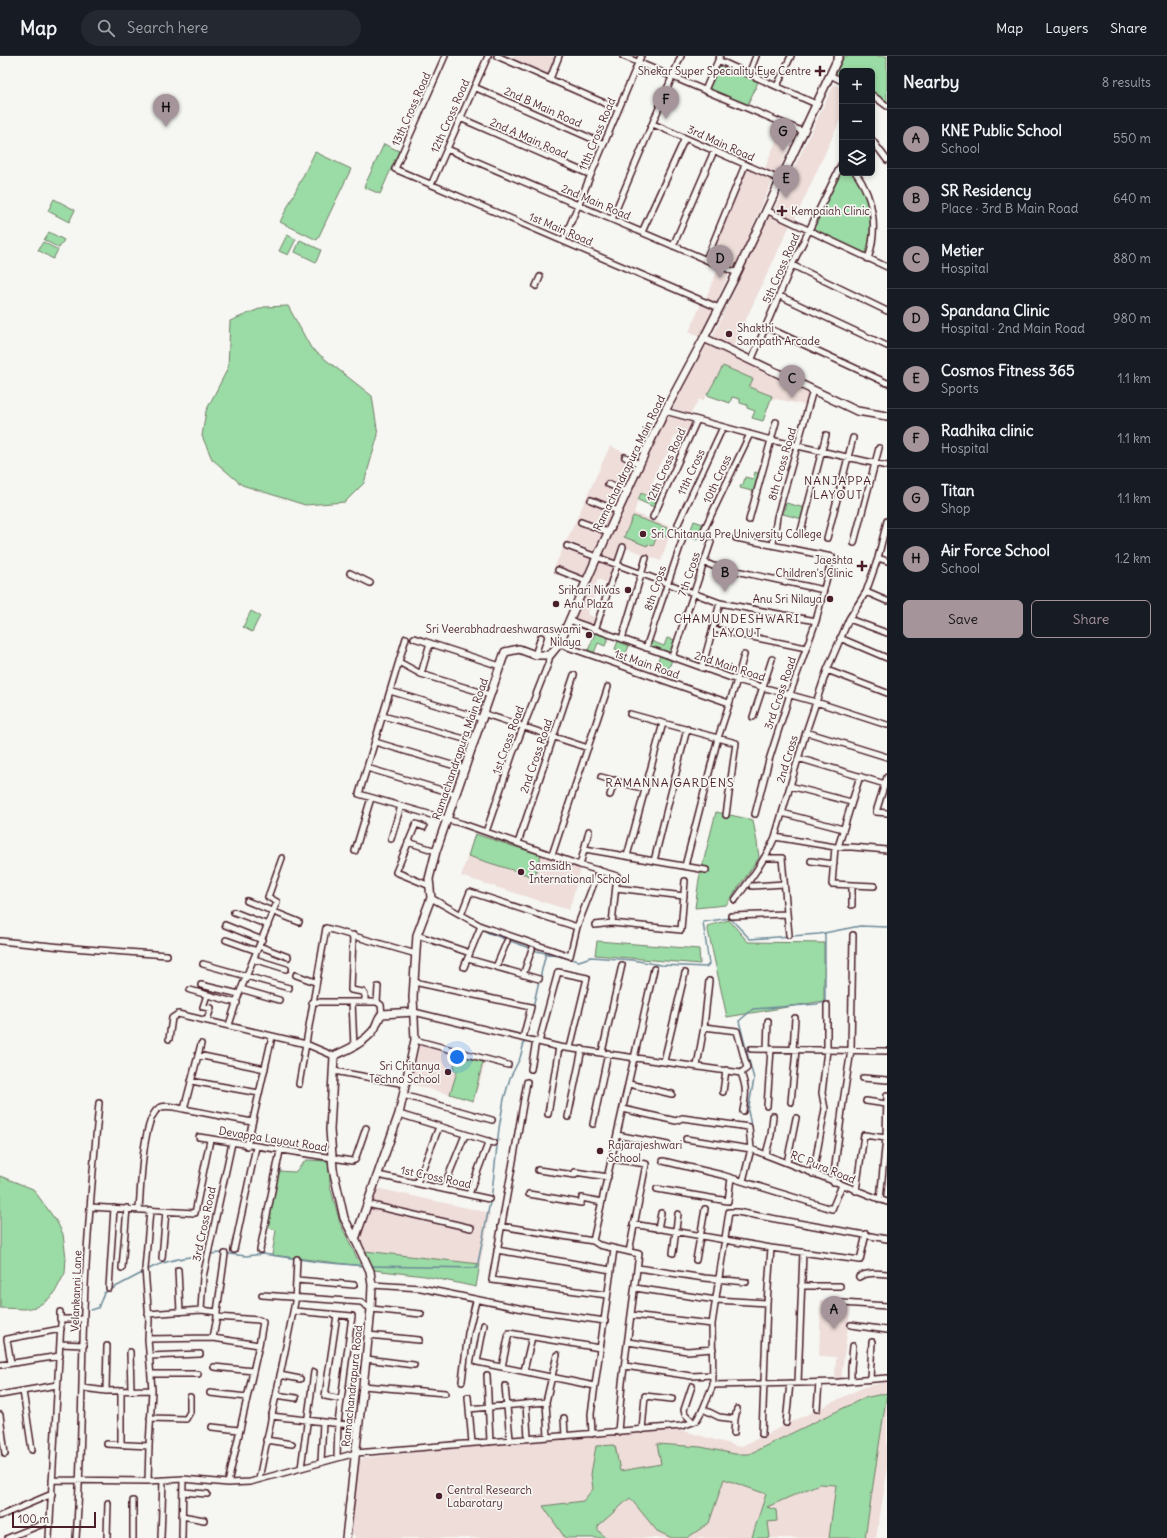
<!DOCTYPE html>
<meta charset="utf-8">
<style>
:root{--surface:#171b24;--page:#242831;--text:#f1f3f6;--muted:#9ea1a6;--line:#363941;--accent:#a6949b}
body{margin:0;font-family:Delius,sans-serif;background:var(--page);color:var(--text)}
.controls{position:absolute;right:12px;top:12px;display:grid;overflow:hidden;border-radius:6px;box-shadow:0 2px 6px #0003}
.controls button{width:36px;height:36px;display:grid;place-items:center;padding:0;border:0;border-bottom:1px solid var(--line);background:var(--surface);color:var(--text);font:20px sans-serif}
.scale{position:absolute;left:12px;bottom:10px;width:84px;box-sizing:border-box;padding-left:4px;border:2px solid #4a1f2b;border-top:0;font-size:11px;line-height:14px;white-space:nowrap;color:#4a1f2b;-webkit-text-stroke:3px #f6f6f2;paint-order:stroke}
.you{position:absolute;left:457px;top:1001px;width:14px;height:14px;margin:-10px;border:3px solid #fff;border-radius:50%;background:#1a73e8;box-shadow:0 0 0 6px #1a73e833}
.badge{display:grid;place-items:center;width:26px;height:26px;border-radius:50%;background:var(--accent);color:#111;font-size:13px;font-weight:700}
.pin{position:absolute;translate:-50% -33px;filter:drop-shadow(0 1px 2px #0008)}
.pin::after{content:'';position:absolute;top:21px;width:14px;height:12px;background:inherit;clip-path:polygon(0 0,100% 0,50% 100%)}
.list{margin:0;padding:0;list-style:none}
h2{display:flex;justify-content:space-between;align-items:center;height:52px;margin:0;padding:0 16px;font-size:17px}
h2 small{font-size:13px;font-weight:400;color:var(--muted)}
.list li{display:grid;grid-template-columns:26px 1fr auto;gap:12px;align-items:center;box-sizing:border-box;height:60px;padding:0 16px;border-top:1px solid var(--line)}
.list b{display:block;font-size:15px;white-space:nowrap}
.list p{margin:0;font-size:13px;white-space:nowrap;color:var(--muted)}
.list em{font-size:13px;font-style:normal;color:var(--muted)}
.actions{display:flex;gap:8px;padding:12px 16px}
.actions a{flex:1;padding:9px 0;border:1px solid var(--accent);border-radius:6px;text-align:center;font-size:14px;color:var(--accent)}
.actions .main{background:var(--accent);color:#111}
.icon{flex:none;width:22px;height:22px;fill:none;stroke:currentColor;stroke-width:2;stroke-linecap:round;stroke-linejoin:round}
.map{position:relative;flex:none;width:887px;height:1482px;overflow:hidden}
header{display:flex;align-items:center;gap:24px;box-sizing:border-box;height:56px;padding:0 20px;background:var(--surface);border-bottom:1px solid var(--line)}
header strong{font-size:19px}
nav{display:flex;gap:22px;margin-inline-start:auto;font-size:14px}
.search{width:280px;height:36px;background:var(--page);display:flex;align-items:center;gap:10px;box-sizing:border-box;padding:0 14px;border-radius:22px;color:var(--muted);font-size:15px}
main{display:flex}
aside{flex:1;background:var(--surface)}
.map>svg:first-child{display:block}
</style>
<header>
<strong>Map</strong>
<div class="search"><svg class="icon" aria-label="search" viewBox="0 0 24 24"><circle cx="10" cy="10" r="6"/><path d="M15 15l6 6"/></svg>Search here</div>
<nav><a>Map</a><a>Layers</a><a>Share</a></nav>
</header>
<main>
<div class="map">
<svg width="887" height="1482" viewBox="0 0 887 1482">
<rect width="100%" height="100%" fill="#f6f6f2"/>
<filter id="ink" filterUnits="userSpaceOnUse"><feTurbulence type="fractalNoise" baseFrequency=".025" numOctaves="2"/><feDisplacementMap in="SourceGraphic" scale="8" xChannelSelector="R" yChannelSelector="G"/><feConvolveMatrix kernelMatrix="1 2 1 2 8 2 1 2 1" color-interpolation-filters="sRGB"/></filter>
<g filter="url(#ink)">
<!-- built -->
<path fill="#eeddd9" d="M504,0H556L548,19Z
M834,28L842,32V60L794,165L773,156Z
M782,71L795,77L777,119L764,114Z
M747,112L773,123L734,214L707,203Z
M769,159L790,169L733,291L712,282Z
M718,213L729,218L715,248L705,244Z
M701,248L713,253L699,281L689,276Z
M704,287L808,336L805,349L771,342V340L749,331L753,323L723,310L707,339L703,345L699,343L690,359L673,352Z
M667,360L695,367L687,383L675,379L669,395L658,411L648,440L640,437L634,457L672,471L661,505L622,490L616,507L601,501Z
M610,390L636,402L585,522L554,512Z
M599,505L614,511L607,527L598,523L597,524L594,535L595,536L594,543L587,558L598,563L595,572L574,564Z
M475,778L581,812L569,854L461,820Z
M420,986L486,1004L474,1045L411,1028Z
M376,1132L490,1157L480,1208L365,1195L359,1181Z
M821,1244L851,1246L841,1323H835L836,1301L819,1300Z
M887,1326V1417L876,1482H356L352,1477L357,1403L483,1388L677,1373L740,1391L864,1331Z"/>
<!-- green -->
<path fill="#9bdba5" stroke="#727d68" d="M844,0H887V46L872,36V15H842V22L835,19Z
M719,10L758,26L748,48L709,33Z
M384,88L399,95L380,138L364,131Z
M315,96L351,113L317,184L280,166Z
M842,112V117H853C872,142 875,170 867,200L812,175Z
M54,143L75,154L69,166L48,155Z
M49,176L64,184L59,192L44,184Z
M287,179L296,183L288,199L279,195Z
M300,184L321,194L316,206L295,196Z
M43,186L58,194L53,203L38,194Z
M288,250L311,292L372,340L378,379L364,427L345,446L305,449L242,429L212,403L202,380L206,355L228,312L230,265L264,251Z
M723,310L753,323L749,331L772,340L763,365L752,362L755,355L747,352V349L740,347V343L732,341L730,347L707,339Z
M755,416L761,418L756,436L740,432L741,429H743L745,421L753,423Z
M651,432L660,436L654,451L638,444L641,437L648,440Z
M786,447L805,452L802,463L783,458Z
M633,460L670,473L667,481L658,478L653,490L648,488L647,490L624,481Z
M694,465L703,468L697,484L688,481Z
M251,555L260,560L252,576L243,571Z
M596,575L609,580L605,590L598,587L594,597L588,595Z
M667,582L675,584L670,599L649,591L651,585L664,590Z
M618,585L629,590L622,607L616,605L620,595L615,593Z
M660,600L672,604L668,614L656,609Z
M716,756L753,764L757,786L759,802L726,849L695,852L699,823Z
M475,778L541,799L534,821L468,800Z
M729,864L748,886L824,887V945L727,961L707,870Z
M597,885L699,893L700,908L595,899Z
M457,999L483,1006L473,1045L450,1038L457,1016L453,1014Z
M306,1104L329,1105L330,1130L340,1167L361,1210L272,1199L276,1174L267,1171L278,1115L295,1116Z
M0,1120L33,1133L57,1166L63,1178L66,1202L65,1217L54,1238L46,1245L36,1251L25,1253L0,1252Z
M365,1195L480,1208L476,1231L425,1220L373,1214Z
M887,1337L865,1482H829L836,1429L819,1428L767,1451L776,1454L777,1465L768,1466L770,1482H752V1481L766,1438L724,1423L709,1467L687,1482H672L657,1475L630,1442L598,1470V1474L605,1482H565L543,1450L583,1445L593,1433L591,1418L596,1390L615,1389L620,1415L661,1408L657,1388L701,1391L735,1398H749L864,1342Z"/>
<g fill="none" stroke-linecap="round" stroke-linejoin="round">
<!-- stream -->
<path stroke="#6d8b99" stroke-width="1.5" d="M458,860L489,877L537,895L579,905L591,901L632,904L661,909L706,911L709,908L703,866L730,862L750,883L819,878L860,870L887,871
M540,922L546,897
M533,951L539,925
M751,1069L748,1055L754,1023L748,1001L739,965L753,953L817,948L825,946V877
M210,1198L221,1197L246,1200L263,1198L319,1206L366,1210
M371,1210L477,1212L492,1136L499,1072L504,1043L510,1022L520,1002L525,983
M147,1214C165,1204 186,1201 207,1199
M91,1254L98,1252L104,1237L144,1216"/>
<!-- minor casing -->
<g stroke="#4a1f2b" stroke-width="8">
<path id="minor" d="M445,0L395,113L719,252
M497,0L618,53
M623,0L804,76
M718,4L816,48
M749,18L756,0
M830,19L842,25
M550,23L559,0
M777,30L791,0
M474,31L604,88
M705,34L720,0
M872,39L887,50
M460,62L591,119
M653,68L781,124
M872,84L887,104
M447,93L737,217
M856,117C874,143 878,173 868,203
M431,129L488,0
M766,154L887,211
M612,163L681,0
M642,176L685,82
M563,185L641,0
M673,190L714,95
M706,204L745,109
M792,209L887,255
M536,230L540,221
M780,240L887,290
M766,271L887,327
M751,305L792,209L842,107
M665,355L771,384L887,410
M625,401L640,408
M608,428L627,436
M591,444L618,455
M653,461L697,364
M749,464L776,366
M581,466L608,476
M678,468L723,371
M801,475L826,379
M702,478L750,378
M736,482L832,501L816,565L790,638L769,704L755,758
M827,482L853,382
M854,487L879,392
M773,488L777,461L813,334
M567,490L720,547L816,565
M878,502L887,505
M704,506L713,510L824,534
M558,514L586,525
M350,517L370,527
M866,536L887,545
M849,563L887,577
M569,564L737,624L816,646L887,669
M713,573L806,592
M595,574L623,491
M406,582L359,738L463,768L580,809L617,820L612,867
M414,582L500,610
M840,582L887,602
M622,583L646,502
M559,588L729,647
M646,592L684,479
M535,599L541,581
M672,601L711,486
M399,606L421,618L490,639
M702,612L720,547
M827,614L887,637
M421,618L430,587
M390,635L483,663
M485,658L588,692
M630,658L736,687L726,759
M383,660L475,686
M753,661L772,603
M806,676L887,701
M375,686L465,713
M798,702L885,728
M367,712L455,738
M601,721L645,733
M887,721L876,756L887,757
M790,730L851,746
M610,739L615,724
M782,757L843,773
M424,771L416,768L396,816L430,830
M486,776L513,697L548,608L550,599
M775,781L835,791H852L887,794
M391,783L401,750
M408,786L436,795
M518,787L574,619
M835,791L832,828L874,830
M838,791L860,720
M585,793L706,814
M355,795L371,742
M552,799L608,631
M627,800L663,667
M764,802H782L789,879
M654,805L687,673
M811,805L834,808
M580,809L589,775
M685,810L718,682L737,624L744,599
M852,829V849
M752,830L784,828
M616,832L684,840
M431,842L481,870L570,900L577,871L599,814
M735,844C750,824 765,804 775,781L806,676L827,614L849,563L866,536L878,502L887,465
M247,845L299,866
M234,856L268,869
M461,859L470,836L577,871
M731,860L787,858
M225,869L262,884
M595,869L612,867L681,874L685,825
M353,879L351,934L363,936L365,939V946
M417,879L470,897
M226,884L257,895
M0,885L72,892L167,899
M259,890L288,901
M254,903L286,913
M468,903L539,923
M203,908L289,932
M464,911L481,870
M496,911L507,885
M296,919L315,926
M523,919L532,893
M414,926L531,951L523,982
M201,929L239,938
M241,933L279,944
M190,934L237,947
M207,939L203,951L211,952L207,964
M312,946H377L381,949L382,958
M352,946L354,991
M377,946L378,931
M414,956L559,991L741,1017
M229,969L239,938L277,846L268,841L282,802
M704,971L737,975L747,1012L741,1017
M169,983L172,962L178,958L306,988L334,1000
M415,984L508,1009
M539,986L558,916L587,922L570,992
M201,988L184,1053L252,1066
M751,993L887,995
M767,993L768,965
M793,994L795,962
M602,996L622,909
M198,999L265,1013
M664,1005L685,917
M697,1010L704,971L709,925
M531,1013L536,985
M334,1015L405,1028
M741,1017C747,1032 746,1039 743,1055
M863,1022L887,1024
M191,1025L259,1037
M527,1026L492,1224L607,1239
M299,1028L326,872L416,898
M629,1028L672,1038
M723,1036L726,1014
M403,1039L492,1064
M866,1045L886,1048
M791,1046L796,994
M767,1050L771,993
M623,1053L676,1065L682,1062L749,1071L751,1093L743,1125
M399,1058L494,1087
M548,1058L559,991
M568,1061L582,993
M593,1068L608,997
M617,1079L668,1089
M199,1081L352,1105L355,1104L366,1072
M686,1083L751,1093L887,1146
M247,1090L272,981
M766,1098L771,1079L773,1060
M612,1103L646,1108L629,1196
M663,1105L722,1119L832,1153L842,1129
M787,1107L796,1062
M538,1114L575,1119V1116L608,1121
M813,1118L825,1053L822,1037L827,994V949
M378,1119L489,1143
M833,1126L843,1046L851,994L853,879
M417,1127L439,1071
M443,1133L465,1079
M657,1133L728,1145L731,1122
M856,1135L864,1079L886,1082
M469,1138L489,1085
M529,1138L581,1147L582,1142L602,1146
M880,1144L886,1082L887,1039
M367,1148L471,1172
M90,1151L195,1157L210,1084
M139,1153C141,1133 142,1062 159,1052C166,1048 177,1052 184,1053
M633,1168L771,1192L860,1204L866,1178
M501,1170L593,1185L599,1189L639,1198L622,1327L618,1376
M658,1173L661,1157
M593,1185L654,913
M234,1194L256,1091
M260,1194L280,1095
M497,1194L611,1214
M673,1197L678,1158
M162,1202L166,1155
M696,1204L705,1153
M122,1212L127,1152
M638,1212L704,1222L746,1226
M178,1214L180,1256
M859,1221C867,1216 878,1217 887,1218
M297,1224L354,1229
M372,1229L421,1232L533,1255L605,1265
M801,1230H840
M109,1232L114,1152
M635,1232L716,1244L767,1247
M262,1239L361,1246L371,1253L421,1258
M842,1247L887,1250
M201,1254L203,1221L232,1087
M294,1255L352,1260L338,1367L337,1402
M60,1256V1263H84
M217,1256L225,1198
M148,1258L201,1254L217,1256V1261L259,1264L263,1266L259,1289L228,1427
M337,1259L325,1340L341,1343
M631,1259L712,1268
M484,1269L477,1306L595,1330
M851,1269L887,1274
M368,1279L419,1284
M213,1282L217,1261
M148,1283L213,1282L259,1289
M628,1286L687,1295L713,1293
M60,1288L84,1289
M130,1296L131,1334
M149,1300L200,1298
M366,1303L414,1309
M11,1307L7,1283L61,1273
M0,1309L60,1300
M625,1310L691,1320L713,1319
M214,1311L253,1315
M502,1311L509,1277L600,1292
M524,1315L532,1281
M151,1318H198
M280,1319L300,1323
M487,1319L490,1386
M870,1323L872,1286
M462,1325L468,1277L476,1245
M851,1325V1312L853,1290
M798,1327L803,1196
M713,1329L712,1268L729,1156H737L887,1183
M363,1330L445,1337
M505,1330L510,1383
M692,1330L684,1354L685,1358L693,1366
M83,1332L106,1335L107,1290
M121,1334V1389
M23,1335L32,1394
M106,1335L152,1334
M210,1337L247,1341
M0,1339L57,1329
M276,1339L296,1342
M468,1341L472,1387
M526,1348L528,1382
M469,1353L546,1346
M703,1353L719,1361L735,1363L737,1353
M817,1353L819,1327
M0,1359L5,1398
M271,1360L359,1370
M150,1362L186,1363L190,1356V1341
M564,1362L565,1380
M786,1367L790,1327
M212,1371L239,1374
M642,1374L645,1340L672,1343
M734,1377L735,1363
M592,1378L591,1358L614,1193
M762,1378L767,1247L771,1192
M548,1381L546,1346L557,1299
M266,1384L292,1388
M107,1388L149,1390L148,1425
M149,1390L152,1334L148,1283L149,1264L145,1213L150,1154
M321,1406L323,1366
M301,1412L314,1316
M259,1423L295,1246L297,1203
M52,1424L148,1425L183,1423L228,1427L250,1426L356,1397L682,1370L696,1365L703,1353L713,1329L839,1326L887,1322
M183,1436L207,1438
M133,1445V1482
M0,1460L52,1438
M182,1460L204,1464
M8,1482L50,1465
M49,1482L61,1267
M76,1482C82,1406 81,1331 84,1255C86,1185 93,1116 99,1047
M107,1482L108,1447
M161,1482L163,1424
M182,1482L183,1423"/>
</g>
<!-- tertiary casing -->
<g stroke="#4a1f2b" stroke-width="10">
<path id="tertiary" d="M355,1183L399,1058L415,984L413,941L417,879L431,842L429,823L436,795L505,596L519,593L535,599H550L559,588L597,501L641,405L665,355L704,282
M346,1482L366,1303L371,1253L372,1229L370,1215L355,1183L344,1162L333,1113L330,1074L334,1000C348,993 362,988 373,975C377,970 377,963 382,958L414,956"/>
</g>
<!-- secondary casing -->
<g stroke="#4a1f2b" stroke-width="10">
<path id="secondary" d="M839,0L737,217L704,282L857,355L887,360"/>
</g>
<!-- minor -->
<use href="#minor" stroke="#f6f6f2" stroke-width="5"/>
<!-- tertiary -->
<use href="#tertiary" stroke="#f6f6f2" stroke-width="7"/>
<!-- secondary -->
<use href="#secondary" stroke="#f6f6f2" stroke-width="7"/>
</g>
</g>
<!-- markers -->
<g fill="#4a1f2b" stroke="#f6f6f2" stroke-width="1.5">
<path d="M818 9h4v4h4v4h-4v4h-4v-4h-4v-4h4z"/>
<path d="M780 149h4v4h4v4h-4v4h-4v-4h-4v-4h4z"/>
<circle cx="729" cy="278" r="4"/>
<circle cx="643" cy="478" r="4"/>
<path d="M860 504h4v4h4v4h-4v4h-4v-4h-4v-4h4z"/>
<circle cx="628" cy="534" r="4"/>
<circle cx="830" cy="543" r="4"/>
<circle cx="556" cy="548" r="4"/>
<circle cx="589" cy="579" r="4"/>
<circle cx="521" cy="816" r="4"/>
<circle cx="448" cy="1016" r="4"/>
<circle cx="600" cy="1095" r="4"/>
<circle cx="439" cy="1440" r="4"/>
</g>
<g text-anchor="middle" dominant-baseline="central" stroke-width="3.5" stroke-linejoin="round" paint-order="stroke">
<!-- poi labels -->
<g font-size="11" fill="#4a1f2b" stroke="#f6f6f2" text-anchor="start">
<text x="811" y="15" text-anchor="end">Shekar Super Speciality Eye Centre</text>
<text x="791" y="155">Kempaiah Clinic</text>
<text x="737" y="272">Shakthi<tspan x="737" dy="13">Sampath Arcade</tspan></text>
<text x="651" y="478">Sri Chitanya Pre University College</text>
<text x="853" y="504" text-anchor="end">Jaeshta<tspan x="853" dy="13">Children's Clinic</tspan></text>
<text x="620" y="534" text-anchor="end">Srihari Nivas</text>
<text x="822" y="543" text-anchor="end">Anu Sri Nilaya</text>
<text x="564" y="548">Anu Plaza</text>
<text x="581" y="573" text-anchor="end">Sri Veerabhadraeshwaraswami<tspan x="581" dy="13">Nilaya</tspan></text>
<text x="529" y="810">Samsidh<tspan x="529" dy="13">International School</tspan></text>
<text x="440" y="1010" text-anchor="end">Sri Chitanya<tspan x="440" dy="13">Techno School</tspan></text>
<text x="608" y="1089">Rajarajeshwari<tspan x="608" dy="13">School</tspan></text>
<text x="447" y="1434">Central Research<tspan x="447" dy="13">Labarotary</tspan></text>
</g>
<!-- street labels -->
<g font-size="11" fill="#4a1f2b" stroke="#f6f6f2">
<text transform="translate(543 51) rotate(24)">2nd B Main Road</text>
<text transform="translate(411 53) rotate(-66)">13th Cross Road</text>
<text transform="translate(450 60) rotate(-66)">12th Cross Road</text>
<text transform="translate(597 78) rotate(-67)">11th Cross Road</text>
<text transform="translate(529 82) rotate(24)">2nd A Main Road</text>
<text transform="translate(721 87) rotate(24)">3rd Main Road</text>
<text transform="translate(596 146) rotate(23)">2nd Main Road</text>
<text transform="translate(561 173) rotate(23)">1st Main Road</text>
<text transform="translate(781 212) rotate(-66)">5th Cross Road</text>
<text transform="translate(629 407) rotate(-64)">Ramachandrapura Main Road</text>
<text transform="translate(782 408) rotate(-74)">8th Cross Road</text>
<text transform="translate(666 409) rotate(-66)">12th Cross Road</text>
<text transform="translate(691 416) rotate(-65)">11th Cross</text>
<text transform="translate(717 423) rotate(-65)">10th Cross</text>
<text transform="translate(689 518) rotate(-71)">7th Cross</text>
<text transform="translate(655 532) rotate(-71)">8th Cross</text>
<text transform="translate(647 608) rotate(19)">1st Main Road</text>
<text transform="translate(730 610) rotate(18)">2nd Main Road</text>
<text transform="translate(780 637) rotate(-71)">3rd Cross Road</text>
<text transform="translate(508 684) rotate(-70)">1st Cross Road</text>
<text transform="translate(460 693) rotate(-71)">Ramachandrapura Main Road</text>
<text transform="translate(536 700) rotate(-71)">2nd Cross Road</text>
<text transform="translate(787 703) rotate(-73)">2nd Cross</text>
<text transform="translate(273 1083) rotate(9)">Devappa Layout Road</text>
<text transform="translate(823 1111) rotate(22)">RC Pura Road</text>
<text transform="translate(436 1121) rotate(12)">1st Cross Road</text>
<text transform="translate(204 1168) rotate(-78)">3rd Cross Road</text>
<text transform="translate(76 1235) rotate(-88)">Velankanni Lane</text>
<text transform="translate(352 1330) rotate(-84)">Ramachandrapura Road</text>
</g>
<!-- neighbourhood labels -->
<g font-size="12" letter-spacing="1" fill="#4a1f2b" stroke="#f6f6f2">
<text x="838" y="424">NANJAPPA<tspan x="838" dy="14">LAYOUT</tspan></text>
<text x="737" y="562">CHAMUNDESHWARI<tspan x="737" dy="14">LAYOUT</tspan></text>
<text x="670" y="726">RAMANNA GARDENS</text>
</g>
</g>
</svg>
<div class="controls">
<button>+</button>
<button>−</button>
<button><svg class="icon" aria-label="layers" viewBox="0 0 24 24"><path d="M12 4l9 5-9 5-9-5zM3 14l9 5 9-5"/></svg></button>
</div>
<div class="scale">100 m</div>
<div class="you"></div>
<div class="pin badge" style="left:834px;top:1273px">A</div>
<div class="pin badge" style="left:725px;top:536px">B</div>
<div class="pin badge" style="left:792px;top:342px">C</div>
<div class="pin badge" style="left:720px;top:222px">D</div>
<div class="pin badge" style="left:786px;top:142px">E</div>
<div class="pin badge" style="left:666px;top:63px">F</div>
<div class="pin badge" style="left:783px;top:95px">G</div>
<div class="pin badge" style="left:166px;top:71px">H</div>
</div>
<aside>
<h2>Nearby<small>8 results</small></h2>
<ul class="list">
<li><span class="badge">A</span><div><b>KNE Public School</b><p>School</p></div><em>550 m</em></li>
<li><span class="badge">B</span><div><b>SR Residency</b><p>Place · 3rd B Main Road</p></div><em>640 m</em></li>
<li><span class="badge">C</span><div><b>Metier</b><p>Hospital</p></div><em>880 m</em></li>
<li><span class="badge">D</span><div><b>Spandana Clinic</b><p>Hospital · 2nd Main Road</p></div><em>980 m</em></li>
<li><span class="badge">E</span><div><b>Cosmos Fitness 365</b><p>Sports</p></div><em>1.1 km</em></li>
<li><span class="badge">F</span><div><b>Radhika clinic</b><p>Hospital</p></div><em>1.1 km</em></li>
<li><span class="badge">G</span><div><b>Titan</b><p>Shop</p></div><em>1.1 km</em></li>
<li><span class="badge">H</span><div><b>Air Force School</b><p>School</p></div><em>1.2 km</em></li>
</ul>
<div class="actions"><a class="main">Save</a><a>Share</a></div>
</aside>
</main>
